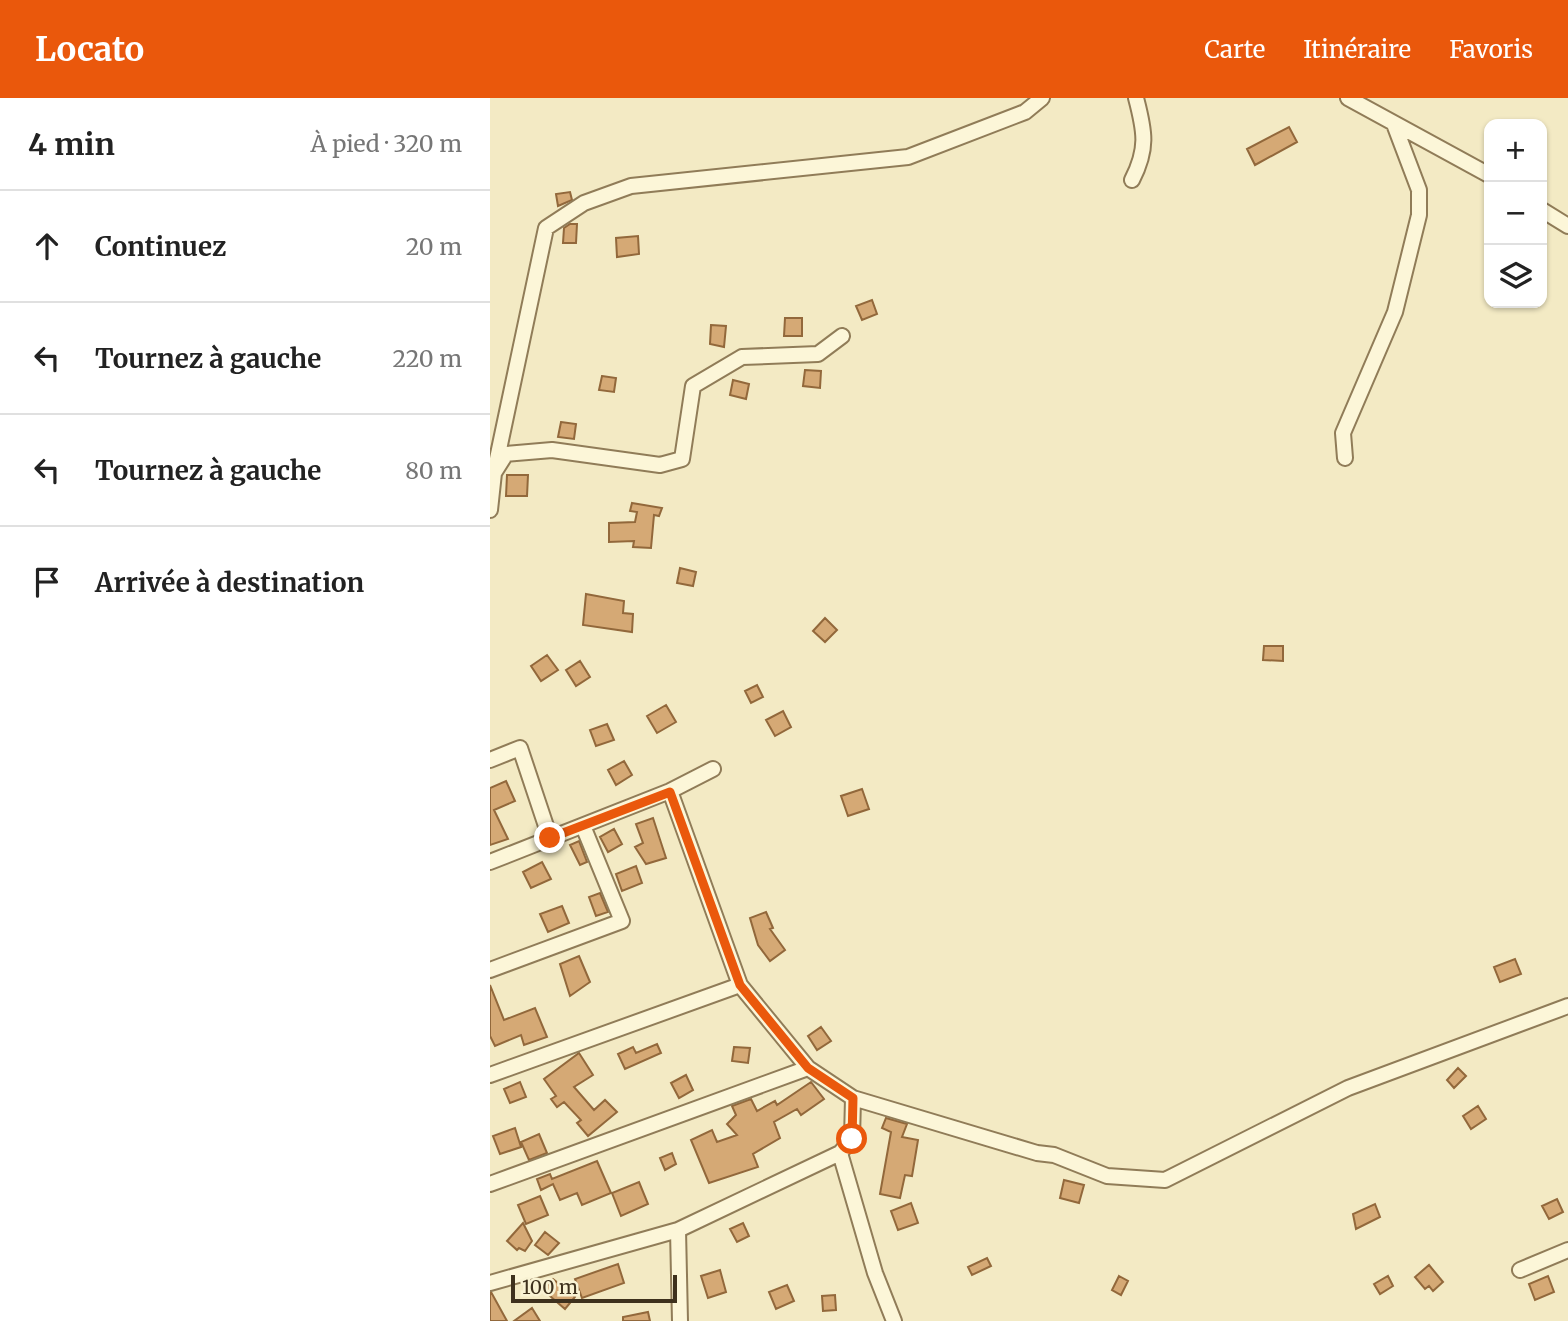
<!DOCTYPE html>
<html lang="fr">
<meta charset="utf-8">
<style>
:root{--surface:#fff;--page:#f6f6f6;--text:#222;--muted:#767676;--line:#e0e0e0;--accent:#ea580c}
body{margin:0;font-family:Merriweather,serif;background:var(--page);color:var(--text)}
.controls{position:absolute;right:21px;top:21px;display:grid;overflow:hidden;border-radius:14px;box-shadow:0 2px 5px #0004}
.controls button{width:63px;height:63px;display:grid;place-items:center;padding:0;border:0;border-bottom:2px solid var(--line);background:var(--surface);color:var(--text);font:35px sans-serif}
.scale{position:absolute;left:21px;bottom:18px;width:166px;box-sizing:border-box;padding-left:7px;border:4px solid #3e311d;border-top:0;font-size:19px;line-height:24px;white-space:nowrap;color:#3e311d;-webkit-text-stroke:5px #f9f3d4;paint-order:stroke}
.stop{position:absolute;width:21px;height:21px;margin:-16px;border:5px solid #ea580c;border-radius:50%;background:#fff}
.stop.end{background:#ea580c;border-color:#fff;box-shadow:0 2px 7px #0008}
.list{margin:0;padding:0;list-style:none}
h2{display:flex;justify-content:space-between;align-items:center;height:91px;margin:0;padding:0 28px;font-size:30px}
h2 small{font-size:23px;font-weight:400;color:var(--muted)}
.list li{display:grid;grid-template-columns:46px 1fr auto;gap:21px;align-items:center;box-sizing:border-box;height:112px;padding:0 28px;border-top:2px solid var(--line)}
.list b{display:block;font-size:26px;white-space:nowrap}
.list em{font-size:23px;font-style:normal;color:var(--muted)}
.icon{flex:none;width:38px;height:38px;fill:none;stroke:currentColor;stroke-width:2;stroke-linecap:round;stroke-linejoin:round}
.map{position:relative;flex:none;width:1078px;height:1223px;overflow:hidden}
header{display:flex;align-items:center;gap:42px;box-sizing:border-box;height:98px;padding:0 35px;background:var(--accent);color:#fff}
header strong{font-size:33px}
nav{display:flex;gap:38px;margin-inline-start:auto;font-size:24px}
main{display:flex}
aside{flex:1;background:var(--surface)}
.map>svg:first-child{display:block}
</style>
<header>
<strong>Locato</strong>
<nav><a>Carte</a><a>Itinéraire</a><a>Favoris</a></nav>
</header>
<main>
<aside>
<h2>4 min<small>À pied · 320 m</small></h2>
<ul class="list">
<li><svg class="icon" aria-label="ahead" viewBox="0 0 24 24"><path d="M12 20V5M6 11l6-6 6 6"/></svg><div><b>Continuez</b></div><em>20 m</em></li>
<li><svg class="icon" aria-label="left" viewBox="0 0 24 24"><path d="M17 20v-9H6M10 6l-5 5 5 5"/></svg><div><b>Tournez à gauche</b></div><em>220 m</em></li>
<li><svg class="icon" aria-label="left" viewBox="0 0 24 24"><path d="M17 20v-9H6M10 6l-5 5 5 5"/></svg><div><b>Tournez à gauche</b></div><em>80 m</em></li>
<li><svg class="icon" aria-label="arrive" viewBox="0 0 24 24"><path d="M6 21V4h12l-3 4 3 4H6"/></svg><div><b>Arrivée à destination</b></div></li>
</ul>
</aside>
<div class="map">
<svg width="1078" height="1223" viewBox="0 0 1078 1223">
<rect width="100%" height="100%" fill="#f3eac4"/>
<!-- building -->
<path fill="#d5a975" stroke="#92683b" stroke-width="2" d="M799,29L807,44L765,67L757,51Z
M80,94L82,102L68,108L66,96Z
M80,126H87L86,145H73L74,130Z
M148,138L149,156L127,159L126,140Z
M382,202L387,216L372,222L366,208Z
M295,220H312V238H294Z
M221,227L236,228L234,249L220,246Z
M315,272L331,273L330,290L313,288Z
M112,278L126,280L124,294L109,292Z
M243,282L259,286L256,301L240,297Z
M71,324L86,326L84,341L68,339Z
M17,377H38L37,398H16Z
M142,405L172,410L169,418L164,417L161,450L143,449L144,443L119,444V425L145,424L147,414L140,413Z
M190,470L206,474L203,488L187,485Z
M96,496L134,503L133,515L143,516L142,534L93,527Z
M335,520L347,532L335,544L323,533Z
M774,548H793V563L773,562Z
M57,557L68,572L51,583L41,568Z
M90,563L100,579L86,588L76,572Z
M267,587L273,599L261,605L255,593Z
M176,607L186,624L167,635L157,618Z
M293,613L301,629L285,638L276,622Z
M117,626L124,642L106,648L100,632Z
M134,663L142,677L126,687L118,672Z
M16,683L25,703L4,712L18,741L0,747V690Z
M372,691L379,711L358,718L351,698Z
M163,720L176,760L156,766L145,749L153,745L146,726Z
M124,731L132,746L118,754L110,739Z
M89,743L97,764L90,767L80,747Z
M52,764L61,781L41,790L33,774Z
M146,768L152,785L132,793L126,776Z
M110,795L118,814L106,818L99,799Z
M72,808L79,825L58,834L50,816Z
M276,814L283,830L280,831L295,852L280,863L268,847L260,820Z
M89,858L100,884L80,898L70,866Z
M1025,861L1031,876L1010,884L1004,869Z
M0,887L14,922L45,910L57,939L34,947L31,937L5,948L0,938Z
M331,929L341,943L327,952L318,938Z
M167,946L171,955L135,971L128,956L143,949L146,955Z
M244,949L260,950L258,965L242,963Z
M89,955L103,977L84,989L104,1012L115,1002L127,1014L98,1038L87,1025L91,1022L74,1004L67,1009L61,1001L66,998L54,981Z
M968,970L976,978L964,990L957,982Z
M196,977L203,992L189,1000L181,985Z
M30,984L36,999L20,1005L14,991Z
M321,984L334,1001L311,1017L307,1011L284,1024L290,1040L263,1056L268,1069L219,1085L201,1042L222,1032L227,1044L247,1037L237,1026L246,1017L242,1008L261,1001L267,1013L285,1003L287,1007Z
M988,1008L996,1021L981,1031L973,1018Z
M396,1020L417,1026L412,1039L428,1042L422,1078L415,1077L410,1100L390,1096L401,1034L392,1030Z
M25,1030L31,1049L10,1056L3,1038Z
M49,1036L57,1055L39,1062L31,1044Z
M182,1055L186,1066L175,1072L170,1060Z
M107,1063L121,1095L92,1107L87,1095L70,1102L63,1086L51,1092L47,1081L60,1076L62,1081Z
M574,1082L594,1087L589,1105L570,1100Z
M149,1084L158,1106L131,1118L122,1095Z
M50,1098L58,1117L36,1126L28,1107Z
M1067,1101L1073,1114L1059,1121L1052,1108Z
M421,1105L428,1125L408,1132L401,1113Z
M885,1106L890,1119L866,1131L863,1116Z
M33,1125L42,1143L35,1153L29,1150L27,1152L17,1143Z
M253,1125L259,1138L247,1144L240,1131Z
M55,1134L69,1145L58,1157L45,1147Z
M497,1160L501,1168L482,1177L478,1169Z
M128,1166L134,1185L92,1200L85,1181Z
M939,1167L953,1184L943,1193L939,1188L935,1191L925,1179Z
M230,1172L236,1194L218,1200L211,1178Z
M629,1178L638,1183L631,1197L622,1192Z
M898,1178L903,1188L890,1196L884,1186Z
M1058,1178L1064,1194L1045,1202L1039,1186Z
M63,1181L85,1199L75,1211L53,1192Z
M297,1187L304,1203L286,1211L279,1194Z
M0,1194H1L17,1223H0Z
M345,1197L346,1212L333,1213L332,1198Z
M42,1210L50,1223H24Z
M158,1214L160,1223H133V1219Z"/>
<g fill="none" stroke-linecap="round" stroke-linejoin="round">
<!-- street casing -->
<g stroke="#907c58" stroke-width="18">
<path id="street" d="M858,0L999,77
M642,82C658,51 655,34 646,0
M1052,112L1078,128
M855,360L853,335L905,214L929,117V92L904,26
M4,375L56,130L94,105L141,88L418,59L535,14L552,0
M0,412L4,375L16,356L62,352L170,367L192,361L203,288L252,259L328,256L352,238
M0,662L30,650L60,740
M180,693L250,887L318,970
M0,764L180,693L223,671
M0,872L132,823L93,728
M0,977L250,887
M350,1055L385,1175L404,1223
M0,1086L318,970L363,1000L547,1055L564,1057L617,1078L675,1082L858,990L1078,908
M188,1132L190,1223
M1030,1172L1078,1152
M0,1185L188,1132L350,1055L362,1041L363,1000"/>
</g>
<!-- street -->
<use href="#street" stroke="#fcf6d8" stroke-width="14"/>
</g>
<g fill="none" stroke-linecap="round" stroke-linejoin="round">
<!-- route -->
<path stroke="#ea580c" stroke-width="9" d="M60,740L180,694L250,887L318,970L363,1000L362,1041"/>
</g>
</svg>
<div class="controls">
<button>+</button>
<button>−</button>
<button><svg class="icon" aria-label="layers" viewBox="0 0 24 24"><path d="M12 4l9 5-9 5-9-5zM3 14l9 5 9-5"/></svg></button>
</div>
<div class="scale">100 m</div>
<div class="stop" style="left:362px;top:1041px"></div>
<div class="stop end" style="left:60px;top:740px"></div>
</div>
</main>
